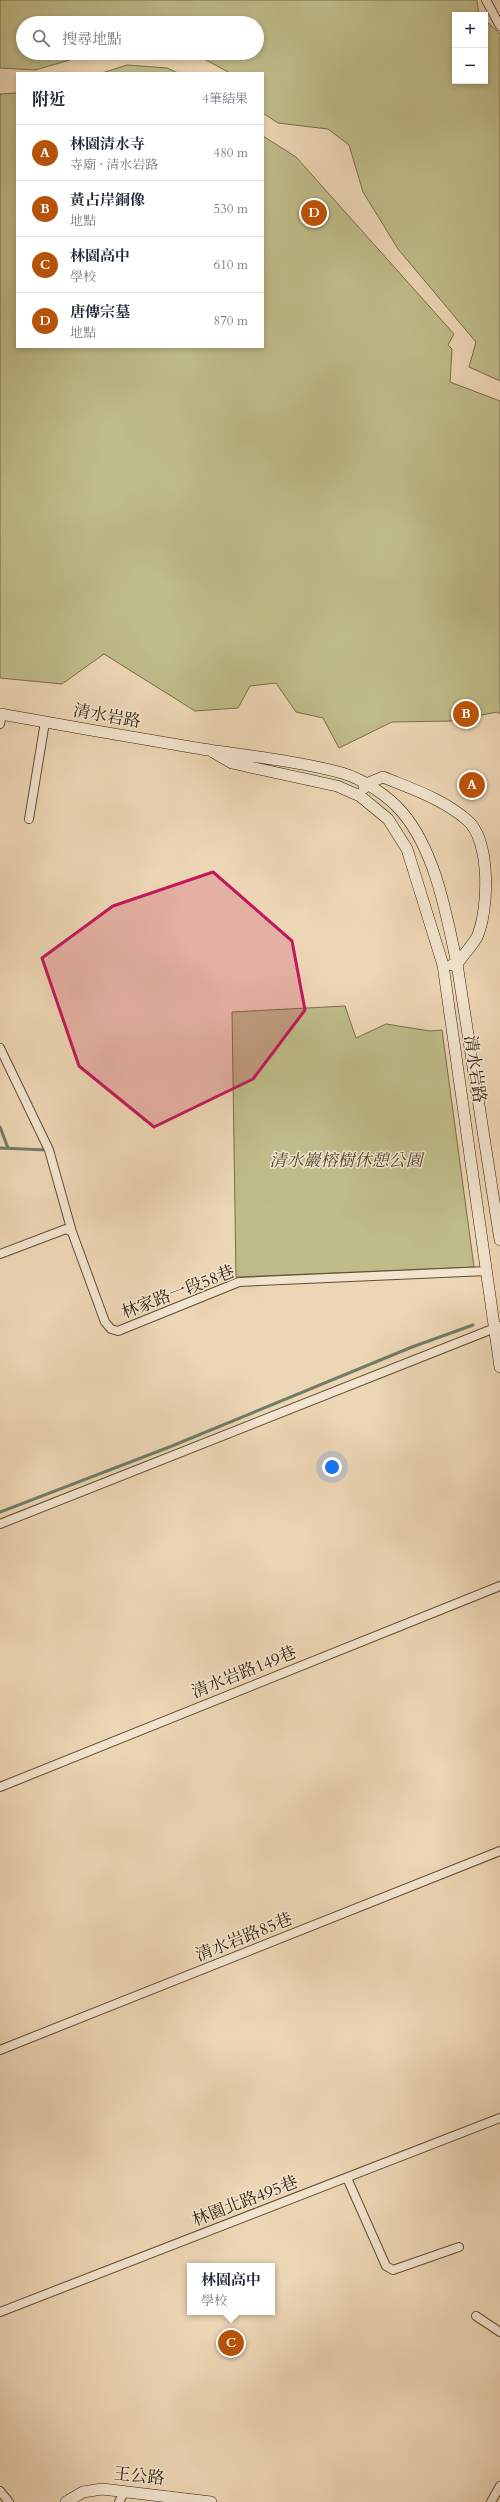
<!DOCTYPE html>
<html lang="zh-TW">
<meta charset="utf-8">
<style>
:root{--surface:#fff;--page:#f6f6f7;--text:#1f2937;--muted:#747a83;--line:#e0e1e3;--accent:#b45309}
body{margin:0;font-family:Cardo,"Noto Serif TC",serif;background:var(--page);color:var(--text)}
.controls{position:absolute;right:12px;top:12px;display:grid;overflow:hidden;border-radius:0px;box-shadow:0 2px 6px #0003}
.controls button{width:36px;height:36px;display:grid;place-items:center;padding:0;border:0;border-bottom:1px solid var(--line);background:var(--surface);color:var(--text);font:20px sans-serif}
.you{position:absolute;left:332px;top:1467px;width:14px;height:14px;margin:-10px;border:3px solid #fff;border-radius:50%;background:#1a73e8;box-shadow:0 0 0 6px #1a73e833}
.badge{display:grid;place-items:center;width:26px;height:26px;border-radius:50%;background:var(--accent);color:#fff;font-size:13px;font-weight:700}
.pin{position:absolute;translate:-50% -50%;border:2px solid #fff;box-shadow:0 1px 4px #0006}
.popup{position:absolute;left:187px;top:2263px;width:88px;height:52px;box-sizing:border-box;display:grid;place-content:center;border-radius:0px;background:var(--surface);filter:drop-shadow(0 1px 3px #0005);font-size:13px;white-space:nowrap;color:var(--muted)}
.popup b{font-size:15px;color:var(--text)}
.popup::after{content:'';position:absolute;left:50%;top:100%;margin-left:-8px;border:8px solid transparent;border-top-color:var(--surface)}
.list{margin:0;padding:0;list-style:none}
h2{display:flex;justify-content:space-between;align-items:center;height:52px;margin:0;padding:0 16px;font-size:17px}
h2 small{font-size:13px;font-weight:400;color:var(--muted)}
.list li{display:grid;grid-template-columns:26px 1fr auto;gap:12px;align-items:center;box-sizing:border-box;height:56px;padding:0 16px;border-top:1px solid var(--line)}
.list b{display:block;font-size:15px;white-space:nowrap}
.list p{margin:0;font-size:13px;white-space:nowrap;color:var(--muted)}
.list em{font-size:13px;font-style:normal;color:var(--muted)}
.icon{flex:none;width:22px;height:22px;fill:none;stroke:currentColor;stroke-width:2;stroke-linecap:round;stroke-linejoin:round}
.map{position:relative;flex:none;width:500px;height:2502px;overflow:hidden}
.search{position:absolute;background:var(--surface);box-shadow:0 2px 6px #0003;left:16px;top:16px;width:248px;height:44px;display:flex;align-items:center;gap:10px;box-sizing:border-box;padding:0 14px;border-radius:22px;color:var(--muted);font-size:15px}
.panel{position:absolute;background:var(--surface);box-shadow:0 2px 6px #0003;left:16px;top:72px;width:248px;height:276px;border-radius:0px}
.map>svg:first-child{display:block}
</style>
<div class="map">
<svg width="500" height="2502" viewBox="0 0 500 2502">
<rect width="100%" height="100%" fill="#edd6b5"/>
<filter id="stains"><feTurbulence type="fractalNoise" baseFrequency=".005" numOctaves="4"/><feColorMatrix values="0 0 0 0 .2 0 0 0 0 .09 0 0 0 0 .02 0 0 0 .5 -.17"/></filter>
<radialGradient id="worn" r=".72"><stop offset=".6" stop-color="#630" stop-opacity="0"/><stop offset="1" stop-color="#630" stop-opacity=".3"/></radialGradient>
<!-- green -->
<path fill="#bfbc89" stroke="#786e4a" d="M0,0H477L479,15H455V81H485V20L500,34V381L469,367L476,342L398,249L363,192L349,145L328,129L278,123L263,113V73H230L193,53H257V23H23V53H94L35,70L0,68Z
M127,65L167,68L178,73H102Z
M17,93V347H263V136L296,157L454,334L448,345L452,349L450,382L500,401V714L497,712L452,721L392,722L339,748L323,718L296,712L276,683L250,686L238,708L195,711L104,654L62,684L0,678V94Z
M345,1006L356,1038L386,1024L430,1031L442,1030L474,1267L236,1277L232,1012Z"/>
<g fill="none" stroke-linecap="round" stroke-linejoin="round">
<!-- stream -->
<path stroke="#707c68" stroke-width="3" d="M0,1127L8,1148
M0,1148L47,1150
M0,1512L172,1446L412,1347L473,1325"/>
<!-- street casing -->
<g stroke="#604d35" stroke-width="10">
<path id="street" d="M486,0L500,26
M0,724L2,715
M29,819L45,722
M0,1048L49,1150L72,1232
M0,1254L66,1229L72,1232L105,1322L111,1329L118,1331L239,1282L487,1271
M0,1524L500,1326
M0,1787L500,1586
M0,2050L500,1851
M347,2178L386,2266L393,2270L459,2247
M0,2312L500,2118
M476,2316L500,2332
M0,2491L9,2502
M119,2502L125,2491
M491,2502L500,2486"/>
</g>
<!-- secondary casing -->
<g stroke="#311f0a" stroke-width="12">
<path id="secondary" d="M0,714C67,726 135,738 202,749C249,756 297,761 342,773C363,779 388,796 402,812C436,852 446,914 457,964L500,1240
M213,752L232,763L337,786L360,796L388,819L407,849L443,965L500,1367
M364,788L366,784L383,777C412,789 443,799 467,820C491,840 489,910 477,937C472,946 463,955 457,964L452,965
M66,2502L83,2492L102,2489L211,2502"/>
</g>
<!-- street -->
<use href="#street" stroke="#f3e4cf" stroke-width="8"/>
<!-- secondary -->
<use href="#secondary" stroke="#f3e4cf" stroke-width="11"/>
</g>
<!-- marked area -->
<path fill="#c2185b" fill-opacity="0.2" stroke="#c2185b" stroke-width="3" stroke-linejoin="round" d="M213,872L292,941L305,1010L253,1079L154,1127L79,1066L42,958L113,906Z"/>
<g text-anchor="middle" dominant-baseline="central" stroke-width="3" stroke-linejoin="round" paint-order="stroke">
<!-- street labels -->
<g font-size="17" fill="#311f0a" stroke="#f3e4cf">
<text transform="translate(107 716) rotate(10)">清水岩路</text>
<text transform="translate(475 1069) rotate(82)">清水岩路</text>
<text transform="translate(178 1292) rotate(-21)">林家路一段58巷</text>
<text transform="translate(244 1672) rotate(-22)">清水岩路149巷</text>
<text transform="translate(244 1937) rotate(-22)">清水岩路85巷</text>
<text transform="translate(245 2201) rotate(-21)">林園北路495巷</text>
<text transform="translate(139 2476) rotate(6)">王公路</text>
</g>
<!-- park labels -->
<g font-size="17" font-style="italic" fill="#54462a" stroke="#f3e4cf">
<text x="346" y="1160">清水巖榕樹休憩公園</text>
</g>
</g>
<rect width="100%" height="100%" filter="url(#stains)"/>
<rect width="100%" height="100%" fill="url(#worn)"/>
</svg>
<div class="controls">
<button>+</button>
<button>−</button>
</div>
<div class="you"></div>
<div class="pin badge" style="left:472px;top:785px">A</div>
<div class="pin badge" style="left:466px;top:714px">B</div>
<div class="pin badge" style="left:231px;top:2343px">C</div>
<div class="popup"><b>林園高中</b>學校</div>
<div class="pin badge" style="left:314px;top:213px">D</div>
<div class="search"><svg class="icon" aria-label="search" viewBox="0 0 24 24"><circle cx="10" cy="10" r="6"/><path d="M15 15l6 6"/></svg>搜尋地點</div>
<section class="panel">
<h2>附近<small>4筆結果</small></h2>
<ul class="list">
<li><span class="badge">A</span><div><b>林園清水寺</b><p>寺廟 · 清水岩路</p></div><em>480 m</em></li>
<li><span class="badge">B</span><div><b>黃占岸銅像</b><p>地點</p></div><em>530 m</em></li>
<li><span class="badge">C</span><div><b>林園高中</b><p>學校</p></div><em>610 m</em></li>
<li><span class="badge">D</span><div><b>唐傳宗墓</b><p>地點</p></div><em>870 m</em></li>
</ul>
</section>
</div>
